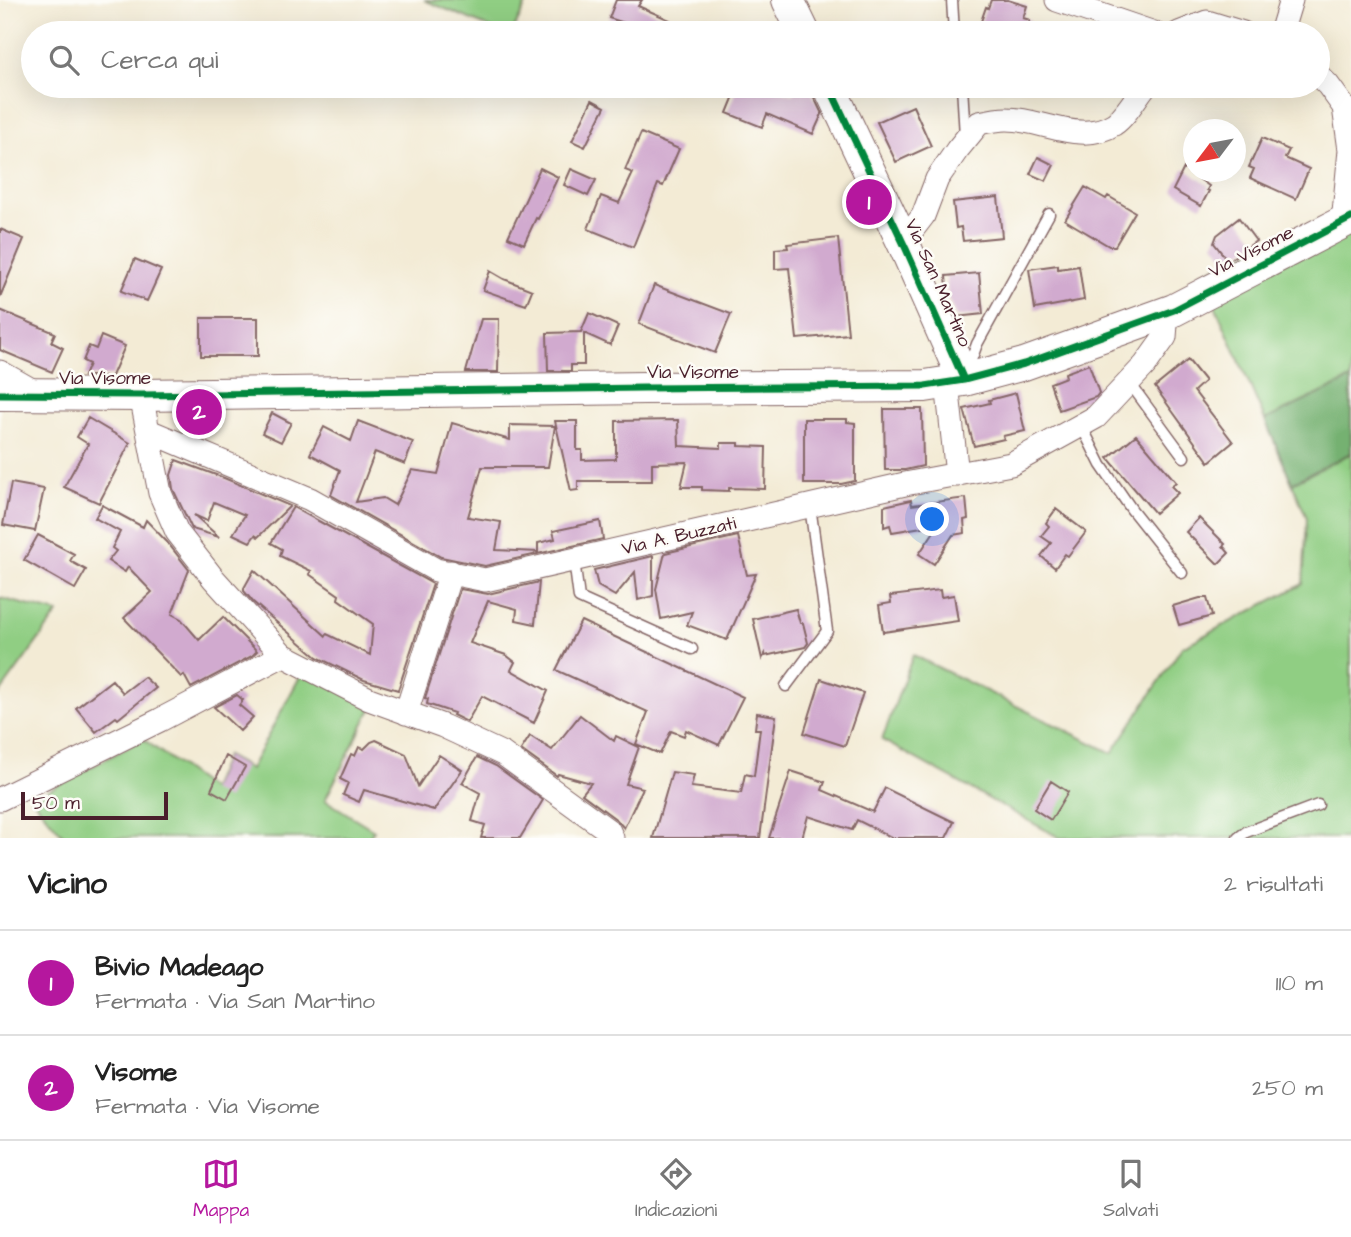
<!DOCTYPE html>
<html lang="it">
<meta charset="utf-8">
<style>
:root{--surface:#fff;--page:#f2f2f2;--text:#222;--muted:#767676;--line:#e0e0e0;--accent:#b5179e}
body{margin:0;font-family:"Architects Daughter",sans-serif;background:var(--page);color:var(--text)}
.compass{position:absolute;left:1183px;top:119px;width:63px;height:63px;border-radius:50%;background:var(--surface);box-shadow:0 7px 28px #0002;rotate:238deg}
.scale{position:absolute;left:21px;bottom:18px;width:147px;box-sizing:border-box;padding-left:7px;border:4px solid #4a1f2b;border-top:0;font-size:19px;line-height:24px;white-space:nowrap;color:#4a1f2b;-webkit-text-stroke:5px #fdfcf7;paint-order:stroke}
.you{position:absolute;left:933px;top:520px;width:24px;height:24px;margin:-18px;border:5px solid #fff;border-radius:50%;background:#1a73e8;box-shadow:0 0 0 10px #1a73e833}
.badge{display:grid;place-items:center;width:46px;height:46px;border-radius:50%;background:var(--accent);color:#fff;font-size:23px;font-weight:700}
.pin{position:absolute;translate:-50% -50%;border:4px solid #fff;box-shadow:0 2px 7px #0006}
.list{margin:0;padding:0;list-style:none}
h2{display:flex;justify-content:space-between;align-items:center;height:91px;margin:0;padding:0 28px;font-size:30px}
h2 small{font-size:23px;font-weight:400;color:var(--muted)}
.list li{display:grid;grid-template-columns:46px 1fr auto;gap:21px;align-items:center;box-sizing:border-box;height:105px;padding:0 28px;border-top:2px solid var(--line)}
.list b{display:block;font-size:26px;white-space:nowrap}
.list p{margin:0;font-size:23px;white-space:nowrap;color:var(--muted)}
.list em{font-size:23px;font-style:normal;color:var(--muted)}
.icon{flex:none;width:38px;height:38px;fill:none;stroke:currentColor;stroke-width:2;stroke-linecap:round;stroke-linejoin:round}
.map{position:relative;flex:none;width:1351px;height:838px;overflow:hidden}
.search{position:absolute;background:var(--surface);box-shadow:0 7px 28px #0002;left:21px;right:21px;top:21px;height:77px;display:flex;align-items:center;gap:18px;box-sizing:border-box;padding:0 24px;border-radius:38px;color:var(--muted);font-size:26px}
.sheet{height:301px;background:var(--surface)}
nav{display:flex;justify-content:space-around;align-items:center;box-sizing:border-box;height:98px;border-top:2px solid var(--line);background:var(--surface);font-size:19px;color:var(--muted)}
nav a{display:grid;justify-items:center;gap:4px}
nav .on{color:var(--accent)}
.map>svg:first-child{display:block}
</style>
<div class="map">
<svg width="1351" height="838" viewBox="0 0 1351 838">
<rect width="100%" height="100%" fill="#fdfcf7"/>
<filter id="ink" filterUnits="userSpaceOnUse"><feTurbulence type="fractalNoise" baseFrequency=".0143" numOctaves="2"/><feDisplacementMap in="SourceGraphic" scale="14" xChannelSelector="R" yChannelSelector="G"/><feConvolveMatrix kernelMatrix="1 2 1 2 8 2 1 2 1" color-interpolation-filters="sRGB"/></filter>
<filter id="wash" filterUnits="userSpaceOnUse"><feTurbulence type="fractalNoise" baseFrequency=".00686" numOctaves="4" result="noise"/><feDisplacementMap in="SourceGraphic" scale="28" xChannelSelector="R" yChannelSelector="G"/><feGaussianBlur stdDeviation="1.57" result="paint"/><feColorMatrix in="noise" values="0 0 0 0 0 0 0 0 0 0 0 0 0 0 0 0 0 1.4 0 .05"/><feComposite in="paint" operator="in"/></filter>
<g filter="url(#wash)">
<rect width="100%" height="100%" fill="#f3ebd5"/>
<!-- green -->
<path fill="#90ce83" stroke="#6d7657" stroke-width="2" d="M424,0H528L512,33H503Z
M1351,204V379L1265,420L1201,273L1330,216Z
M1351,453V838H1060L882,740L913,655L1112,753L1182,647L1303,584L1307,518L1292,483Z
M0,598L58,613L0,693Z
M303,671L374,703L325,800L374,830L369,838H65L32,799L143,739L211,789L226,756L250,769Z"/>
<!-- forest -->
<path fill="#74b171" stroke="#5f684e" stroke-width="2" d="M1351,379V453L1292,483L1265,420Z"/>
<g id="blocks">
<!-- building -->
<path fill="#d1aacf" d="M616,0H642L638,6L670,20L665,33H627L631,25L609,18Z
M991,0H1008L1027,6L1023,18L1030,20L1026,33H977L986,7L988,8Z
M738,86H768L793,95L797,86L812,93L822,114L813,134L767,114L762,127L727,113Z
M592,100L605,107L585,147L572,141Z
M913,106L931,146L896,162L877,122Z
M641,133L679,149L663,186L658,184L633,247L588,229L601,196L619,203L633,173L625,170Z
M1262,138L1289,150L1285,158L1309,169L1296,199L1250,178L1254,169L1249,167Z
M1038,157L1054,165L1046,181L1030,174Z
M540,168L558,177L538,219L536,218L524,244L508,237Z
M1184,168L1209,186L1207,190L1209,191L1201,206L1173,190Z
M571,169L596,180L588,196L564,185Z
M1085,187L1106,199L1108,196L1135,212L1115,246H1109L1065,220Z
M998,197L1002,237L963,241L961,227L956,228L953,202Z
M1239,218L1256,241L1228,261L1214,243L1217,235Z
M0,229L24,239L0,297Z
M838,238L848,334L797,339L789,268L775,269V249L788,248L787,244Z
M135,259L161,270L147,301L121,291Z
M1058,265V269L1079,266L1084,300L1035,309L1029,269Z
M490,271L504,279L532,290L526,305L483,290Z
M979,273L983,314L956,317L948,298L946,276Z
M654,285L731,314L715,353L639,324Z
M0,310L55,333L51,342L63,348L52,372L0,350Z
M589,313L618,326L610,345L584,333V365H571V371H548L547,333L581,332Z
M201,318H258V356H201Z
M481,319H499L498,372H466Z
M101,336L125,346L112,376H84L89,364L83,361L89,346L96,349Z
M1188,360L1205,381L1194,391L1233,442L1209,462L1155,387Z
M1089,364L1099,393L1096,397L1059,410L1050,383L1066,377L1065,373Z
M1016,393L1025,431L1003,436L1004,439L974,446L964,409L990,403L989,400Z
M884,409H922L923,466L905,470H885Z
M272,413L291,423L281,442L262,433Z
M88,418L130,443L99,503L64,487L88,444L77,437Z
M804,419H847V422L855,423V481L841,484H804Z
M678,420L679,446L721,448V443H739V446L766,447L765,489L729,488V491L702,490V487H681L687,462L652,463V481H578V490L571,491L555,421H577V450H582V460L616,459V421Z
M358,421L413,442L405,464L375,452L356,502L383,498L395,505L412,470L438,474L452,423L510,440V425L555,426L548,467H482L468,517L501,522L496,550L538,552V543L555,539L553,531L600,521L603,539L485,566L441,557L331,495L340,470L310,454L324,427L351,441Z
M1136,435L1176,482L1171,486L1178,493L1155,513L1108,458Z
M176,460L224,478L290,506L258,537L255,535L250,542L233,534L245,515L214,502L207,521L194,515L219,537L192,529L173,489L171,475Z
M11,483L44,489L35,531L3,525Z
M966,498L968,519L964,520L965,533L953,535L934,564L919,554L939,524L892,532L890,525L884,527V506L911,500L912,505Z
M102,505L143,527L146,520L167,542L189,570L172,614L181,619L199,640L223,617L257,651L252,656L191,688L184,675L181,677L124,618L152,592L128,567L125,572L108,561L116,551L112,548L120,532L95,518Z
M293,507L433,584L398,690L364,680L317,657L253,602L244,591V588L254,570L326,636L327,634L370,655L373,624L338,599L339,595L309,574L311,571L280,556L282,549L271,543Z
M1056,509L1086,532L1068,556L1065,554L1055,568L1041,556L1051,543L1041,536L1049,526L1046,523Z
M1199,518L1225,544L1223,546L1229,553L1218,564L1186,532Z
M38,535L74,554L70,561L86,570L75,589L24,560Z
M738,536L747,575L756,574L727,640L687,625L692,612L661,619L656,589L665,553Z
M653,556V596L638,600L635,572L615,596L598,586L594,570Z
M539,582L535,624L516,620L517,609L488,601L470,643L506,655L515,662L511,670L548,691L534,723L482,696L467,722L453,715L454,713L427,704L428,699L425,698L460,589L488,594Z
M940,590L941,597L954,595L958,621L883,632L879,605L891,603L890,596Z
M1200,598H1207L1212,616L1179,625L1173,606Z
M796,609L800,623H803L808,643L805,647L765,656V654L762,659L753,619Z
M581,621L743,697L719,745L686,730L684,736L671,731L660,754L636,744L648,712L556,670Z
M144,677L156,688L118,719L116,717L96,732L76,708L112,680L123,693Z
M821,679L863,693L845,746L804,733Z
M237,695L243,700L239,705L253,717L240,731L214,707Z
M757,713L776,716L760,838H653L672,772L694,775L691,787L741,793L745,774L754,776L760,729H755Z
M580,715L614,741L616,736L639,747L626,784L643,788L624,828L617,820L582,794L591,783L558,774L557,776L521,750L530,736L552,750Z
M376,740L406,754L418,786L439,755L462,770L434,810L364,790L359,802L343,795L348,783L340,779L351,754L355,756L359,747L364,749L371,742Z
M226,756L245,767L227,799L211,790Z
M477,757L496,766L543,800L520,838H481L485,825L472,821L480,793L462,783Z
M791,771L825,782L822,790L873,812L885,788L954,822L946,838H893L857,820L852,830L808,816L802,838H769Z
M1051,781L1068,792L1051,820L1034,809Z"/>
</g>
</g>
<g filter="url(#ink)">
<use href="#blocks" fill-opacity="0" stroke="#856666" stroke-width="2"/>
<g fill="none" stroke-linecap="round" stroke-linejoin="round">
<!-- lane casing -->
<g stroke="#856666" stroke-width="13">
<path id="lane" d="M952,0L954,33
M962,86L965,136
M967,371L977,344L1049,214
M1129,382L1184,457
M1081,425L1101,465L1132,510L1182,573
M574,560L579,598L692,649
M786,686L827,631L810,506
M1238,838L1246,832L1318,805"/>
</g>
<!-- street casing -->
<g stroke="#856666" stroke-width="25">
<path id="street" d="M1057,0L1154,33
M1179,33L1207,22L1243,33
M1281,33L1291,0
M1318,75L1328,85L1344,107L1350,150L1343,223
M903,242L923,216L937,179L957,150L979,123C988,121 998,119 1007,119C1042,119 1081,145 1114,124C1124,118 1137,96 1145,86
M0,372L37,393
M947,383L957,475
M141,395L160,493L177,532L213,578L283,655L369,699L443,726L503,754L609,831L612,838
M149,431L310,499L436,570L485,580L905,484L1011,464L1096,417L1145,365L1165,337L1167,312
M406,713L451,572
M0,799L160,720L283,655"/>
</g>
<!-- secondary casing -->
<g stroke="#856666" stroke-width="34">
<path id="secondary" d="M788,0L804,33
M829,86L906,249L964,380
M0,394L141,395L645,388L925,386L964,380L1024,364L1174,310L1351,218"/>
</g>
<!-- lane -->
<use href="#lane" stroke="#fff" stroke-width="10"/>
<!-- street -->
<use href="#street" stroke="#fff" stroke-width="23"/>
<!-- secondary -->
<use href="#secondary" stroke="#fff" stroke-width="32"/>
<!-- cycleway casing -->
<g stroke="#fdfcf7" stroke-width="11">
<path id="cycleway" d="M829,86L906,249L964,380
M0,394L141,395L645,388L925,386L964,380L1024,364L1174,310L1351,218"/>
</g>
<!-- cycleway -->
<use href="#cycleway" stroke="#00873e" stroke-width="7"/>
</g>
</g>
<g text-anchor="middle" dominant-baseline="central" stroke-width="5" stroke-linejoin="round" paint-order="stroke">
<!-- street labels -->
<g font-size="19" fill="#4a1f2b" stroke="#fdfcf7">
<text transform="translate(1251 252) rotate(-27)">Via Visome</text>
<text transform="translate(938 283) rotate(66)">Via San Martino</text>
<text x="693" y="372">Via Visome</text>
<text x="105" y="378">Via Visome</text>
<text transform="translate(679 536) rotate(-13)">Via A. Buzzati</text>
</g>
</g>
</svg>
<svg class="compass" viewBox="-18 -18 36 36"><path d="M0-13l5 13h-10z" fill="#e53935"/><path d="M0 13l5-13h-10z" fill="#767676"/></svg>
<div class="scale">50 m</div>
<div class="you"></div>
<div class="pin badge" style="left:869px;top:202px">1</div>
<div class="pin badge" style="left:199px;top:412px">2</div>
<div class="search"><svg class="icon" aria-label="search" viewBox="0 0 24 24"><circle cx="10" cy="10" r="6"/><path d="M15 15l6 6"/></svg>Cerca qui</div>
</div>
<section class="sheet">
<h2>Vicino<small>2 risultati</small></h2>
<ul class="list">
<li><span class="badge">1</span><div><b>Bivio Madeago</b><p>Fermata · Via San Martino</p></div><em>110 m</em></li>
<li><span class="badge">2</span><div><b>Visome</b><p>Fermata · Via Visome</p></div><em>250 m</em></li>
</ul>
</section>
<nav>
<a class="on"><svg class="icon" aria-label="map" viewBox="0 0 24 24"><path d="M3 6l6-2 6 2 6-2v14l-6 2-6-2-6 2zM9 4v14M15 6v14"/></svg>Mappa</a>
<a><svg class="icon" aria-label="directions" viewBox="0 0 24 24"><path d="M12 3l9 9-9 9-9-9zM9 14v-3h6M13 9l2 2-2 2"/></svg>Indicazioni</a>
<a><svg class="icon" aria-label="saved" viewBox="0 0 24 24"><path d="M7 4h10v16l-5-4-5 4z"/></svg>Salvati</a>
</nav>
